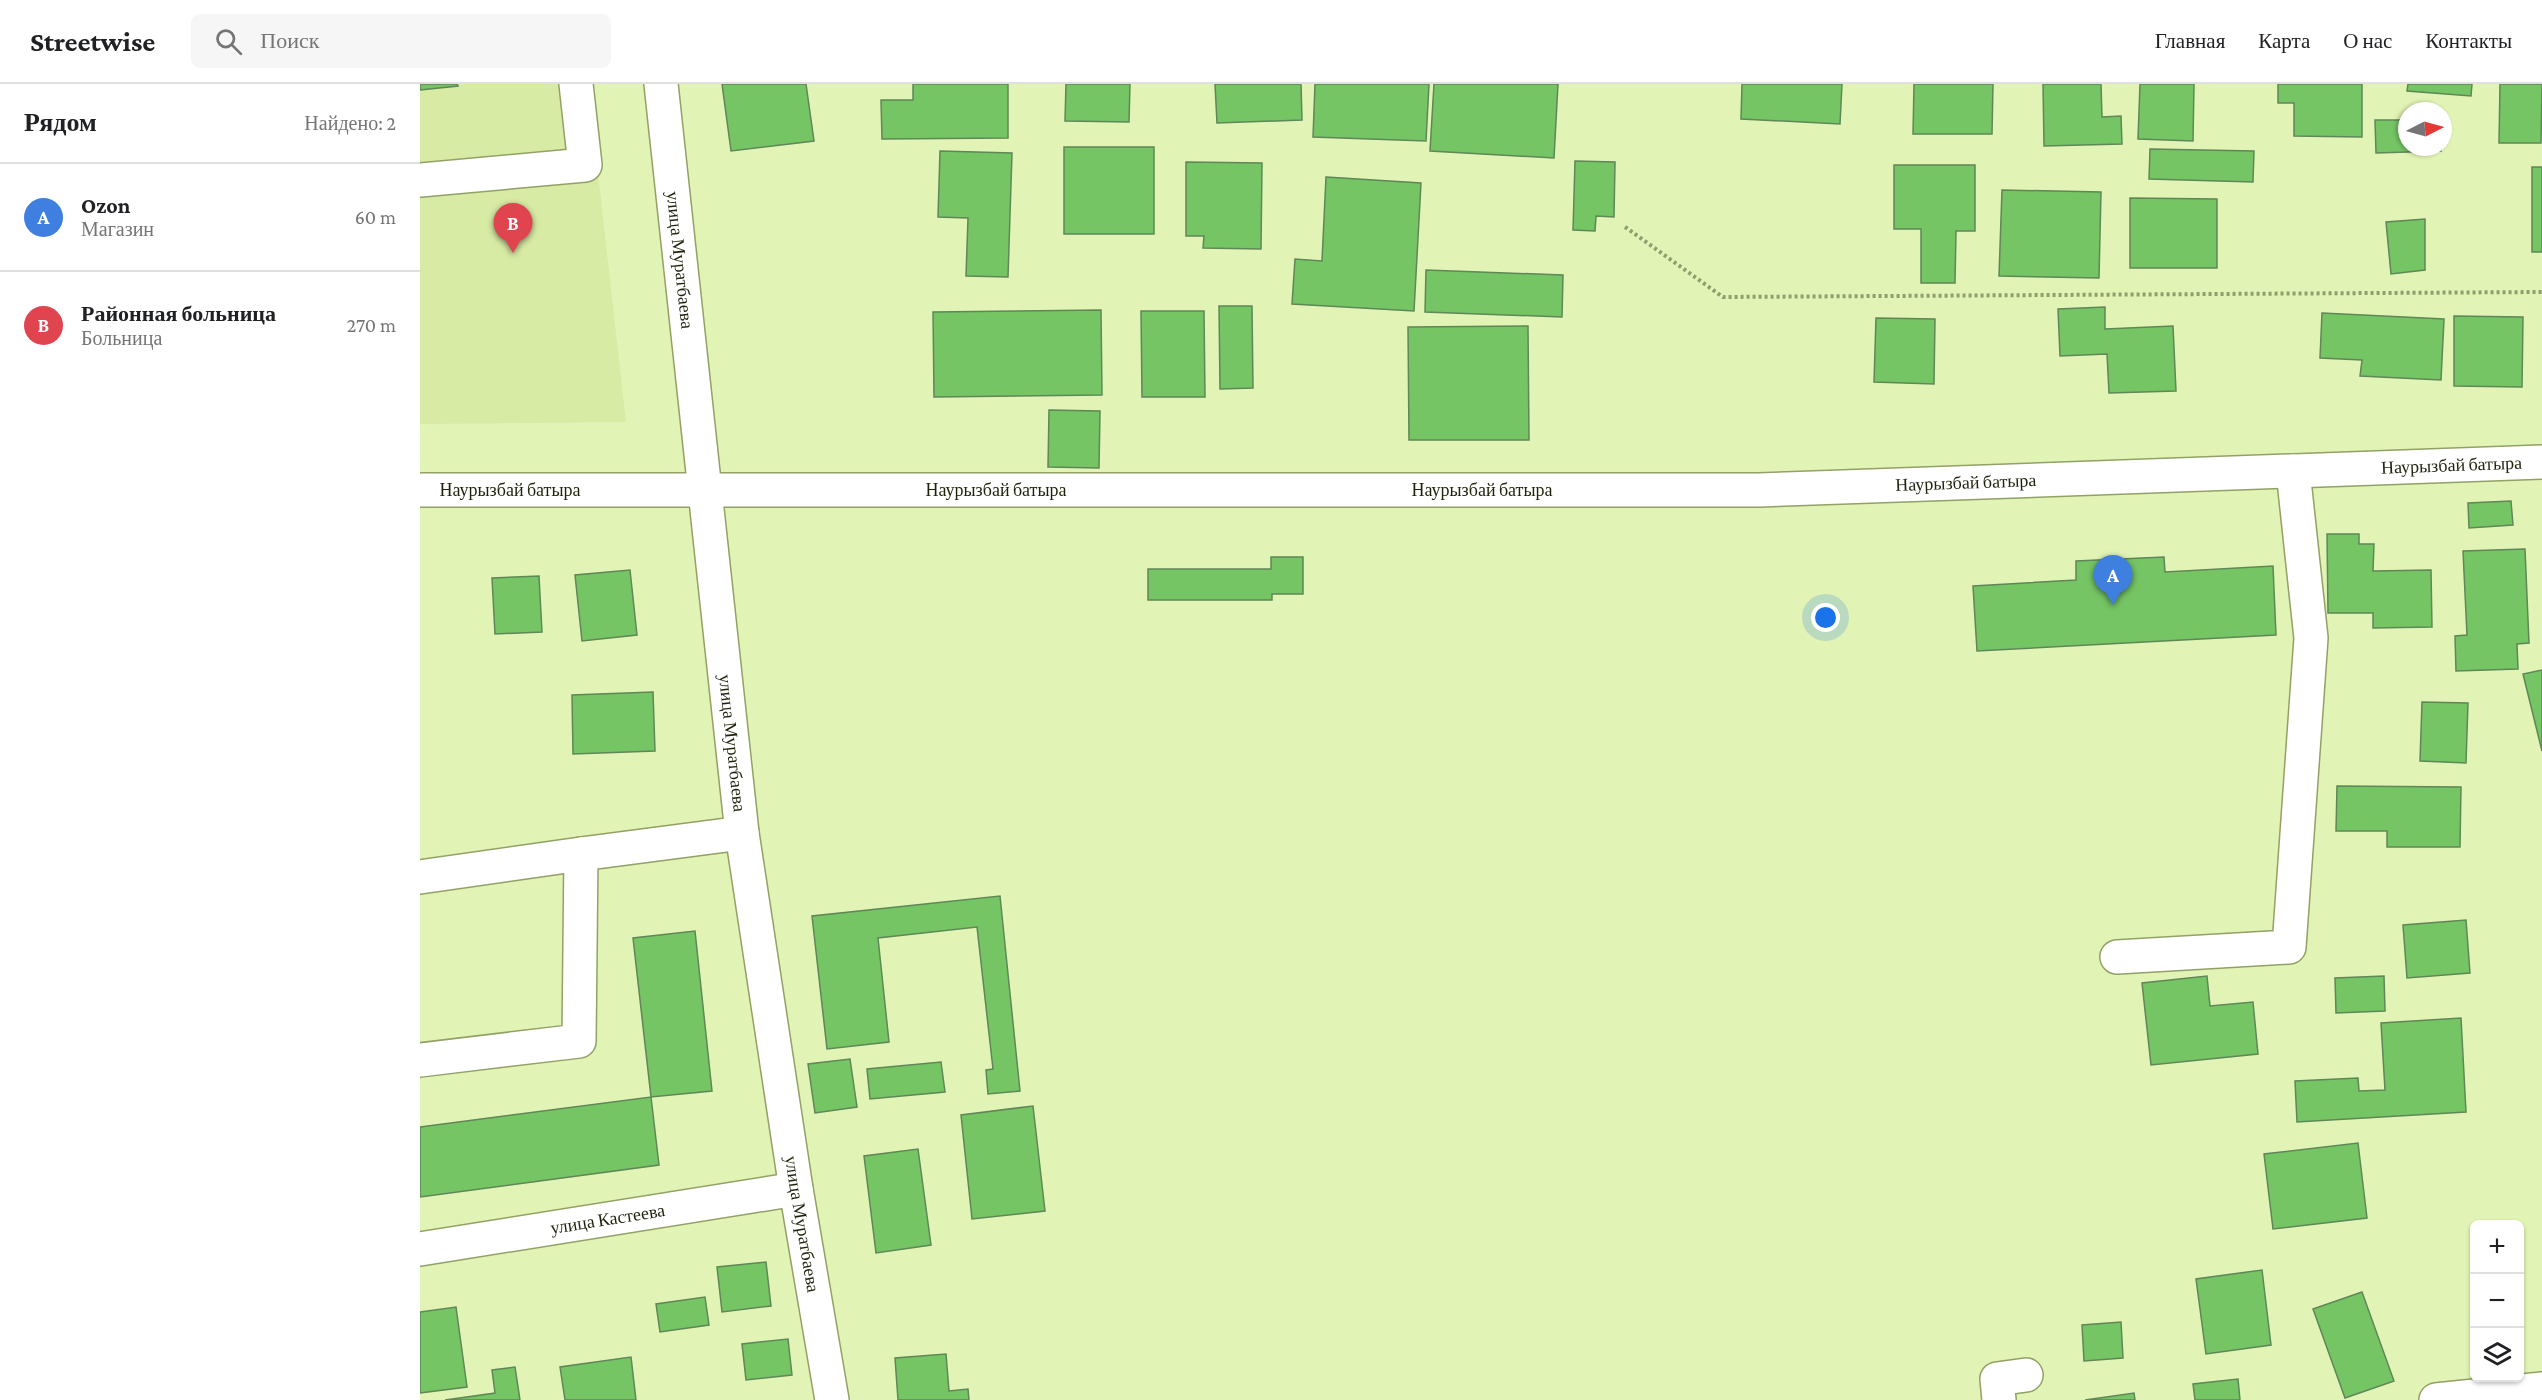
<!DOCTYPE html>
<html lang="ru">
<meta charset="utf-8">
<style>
:root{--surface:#fff;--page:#f6f6f6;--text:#202124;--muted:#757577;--line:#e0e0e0;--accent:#8b57d0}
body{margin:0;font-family:"Crimson Pro",serif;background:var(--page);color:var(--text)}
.controls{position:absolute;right:18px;bottom:18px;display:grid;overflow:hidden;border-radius:9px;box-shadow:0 2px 4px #0004}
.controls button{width:54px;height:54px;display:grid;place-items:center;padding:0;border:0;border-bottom:2px solid var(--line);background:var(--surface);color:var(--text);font:30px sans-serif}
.compass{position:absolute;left:1978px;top:18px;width:54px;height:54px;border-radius:50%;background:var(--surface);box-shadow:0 2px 4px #0004;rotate:84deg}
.you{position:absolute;left:1406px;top:534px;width:21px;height:21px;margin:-15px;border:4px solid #fff;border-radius:50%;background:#1a73e8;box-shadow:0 0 0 9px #1a73e833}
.badge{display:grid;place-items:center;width:39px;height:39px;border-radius:50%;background:var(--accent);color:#fff;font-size:20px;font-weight:700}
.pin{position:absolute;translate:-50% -50px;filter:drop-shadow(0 2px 3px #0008)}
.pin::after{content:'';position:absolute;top:32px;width:21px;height:18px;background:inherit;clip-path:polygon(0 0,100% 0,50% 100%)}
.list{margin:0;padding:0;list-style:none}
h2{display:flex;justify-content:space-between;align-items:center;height:78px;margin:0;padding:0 24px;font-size:26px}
h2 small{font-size:20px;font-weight:400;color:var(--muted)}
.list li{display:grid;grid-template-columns:39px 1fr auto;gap:18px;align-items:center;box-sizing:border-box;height:108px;padding:0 24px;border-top:2px solid var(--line)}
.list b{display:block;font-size:22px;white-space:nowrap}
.list p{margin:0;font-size:20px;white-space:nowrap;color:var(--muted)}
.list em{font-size:20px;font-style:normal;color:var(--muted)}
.icon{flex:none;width:33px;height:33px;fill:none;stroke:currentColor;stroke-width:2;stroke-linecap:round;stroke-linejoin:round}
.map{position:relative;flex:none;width:2122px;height:1316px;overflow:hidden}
header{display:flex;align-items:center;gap:36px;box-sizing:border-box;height:84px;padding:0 30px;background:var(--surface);border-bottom:2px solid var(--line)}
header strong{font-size:28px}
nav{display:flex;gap:33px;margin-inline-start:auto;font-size:21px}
.search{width:420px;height:54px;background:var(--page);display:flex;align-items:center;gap:15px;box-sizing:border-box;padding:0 21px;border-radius:9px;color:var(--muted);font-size:22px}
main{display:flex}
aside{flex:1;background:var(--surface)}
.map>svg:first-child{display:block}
</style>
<header>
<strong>Streetwise</strong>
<div class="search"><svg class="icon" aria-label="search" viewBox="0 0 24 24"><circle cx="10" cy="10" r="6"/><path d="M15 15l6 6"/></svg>Поиск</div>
<nav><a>Главная</a><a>Карта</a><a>О нас</a><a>Контакты</a></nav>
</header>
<main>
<aside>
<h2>Рядом<small>Найдено: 2</small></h2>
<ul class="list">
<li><span class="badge" style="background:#3f7fe0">A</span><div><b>Ozon</b><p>Магазин</p></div><em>60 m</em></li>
<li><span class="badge" style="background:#e0444e">B</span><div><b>Районная больница</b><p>Больница</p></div><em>270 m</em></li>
</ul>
</aside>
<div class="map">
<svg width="2122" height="1316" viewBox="0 0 2122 1316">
<rect width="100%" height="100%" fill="#e2f4b5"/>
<!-- built -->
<path fill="#d8eba4" d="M0,0H168L206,338L0,340Z"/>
<!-- building -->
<path fill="#75c565" stroke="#5f8757" stroke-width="1.5" d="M0,0H37L38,2L0,6Z
M302,0H386L394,57L311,67Z
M493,0H588V54L462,55L461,16H493Z
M646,0H710L709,38L645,37Z
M795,0H881L882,36L797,39Z
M895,0H1009L1006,57L893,53Z
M1014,0H1138L1134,74L1010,67Z
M1322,0H1422L1420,40L1321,35Z
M1494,0H1573L1572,50H1493Z
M1623,0H1681L1682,33L1701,32L1702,60L1624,62Z
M1720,0H1774L1773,57L1718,55Z
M1858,0H1942V53L1874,52V19H1858Z
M1988,0H2052L2051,12L1987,7Z
M2080,0H2122L2121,59H2079Z
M1955,36H1987V63H2020L2021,67L1956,69Z
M644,63H734V150H644Z
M1730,65L1834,67L1833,98L1729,95Z
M520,67L592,69L588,193L546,192L548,134L518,133Z
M1155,77L1195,78L1194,133L1176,132L1175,147L1153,146Z
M766,78L842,79L841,165L783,164L784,152H766Z
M1474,81H1555V147H1536L1535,199H1501V145H1474Z
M2112,83H2122V168H2112Z
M906,93L1001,99L994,227L872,220L875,175L902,177Z
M1582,106L1681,108L1679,194L1579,192Z
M1710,114L1797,115V184H1710Z
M2005,135V186L1971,190L1966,138Z
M1006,186L1143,191L1142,233L1005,228Z
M799,222H832L833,304L800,305Z
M1685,223V245L1753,242L1756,307L1689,309L1687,270L1640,272L1638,225Z
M681,226L682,311L514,313L513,228Z
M721,227H784L785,313H722Z
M1902,229L2024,235L2021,296L1940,292L1942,276L1900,274Z
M2034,232L2103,233L2102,303L2034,302Z
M1456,234L1515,235L1514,300L1454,298Z
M1108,242L1109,356H989L988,243Z
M629,326L680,327L679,384L628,383Z
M2091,417L2093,441L2049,444L2048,419Z
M1907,450H1939V460H1954L1953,487L2011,486L2012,543L1953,544V529H1908Z
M2105,465L2109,559L2097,560L2098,585L2036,587L2035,552L2047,551L2043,467Z
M851,473H883V510H852V516H728V485H851Z
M1744,473L1745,488L1853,482L1856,551L1557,567L1553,502L1656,496V477Z
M210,486L217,551L162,557L155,491Z
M119,492L122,548L75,550L72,494Z
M2122,586V667L2103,590Z
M233,608L235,667L153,670L152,611Z
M2002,618L2048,619L2046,679L2000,677Z
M1917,702L2041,703L2040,763H1967V747H1916Z
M580,812L600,1007L568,1010L566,986L573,985L557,843L458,854L469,958L407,965L392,832Z
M2046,836L2050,889L1987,894L1983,841Z
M275,847L292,1007L231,1013L213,854Z
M1787,892L1790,922L1833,918L1838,970L1731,981L1722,899Z
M1964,892L1965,927L1916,929L1915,894Z
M2041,934L2046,1028L1877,1038L1875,997L1938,994L1939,1007L1965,1006L1961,939Z
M430,975L437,1023L395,1029L388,980Z
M521,978L525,1008L450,1015L447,985Z
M231,1013L239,1081L0,1113V1043Z
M613,1022L625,1127L552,1135L541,1031Z
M1938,1059L1947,1134L1853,1145L1844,1070Z
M498,1065L511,1161L456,1169L444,1072Z
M346,1178L351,1222L302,1228L297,1183Z
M1842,1186L1851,1261L1786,1270L1776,1195Z
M1942,1208L1974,1297L1925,1314L1893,1225Z
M285,1213L289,1241L240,1248L236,1220Z
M36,1223L47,1303L0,1309V1228Z
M1701,1238L1703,1274L1664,1277L1662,1241Z
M368,1255L372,1291L326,1296L322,1260Z
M526,1270L529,1307L548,1305L549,1316H478L475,1274Z
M211,1273L216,1316H145L140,1283Z
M95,1283L100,1316H25L75,1309L72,1286Z
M1818,1295L1820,1316H1775L1773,1300Z
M1714,1309L1715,1316H1665Z"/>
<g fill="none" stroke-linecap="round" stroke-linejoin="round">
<!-- minor casing -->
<g stroke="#92a165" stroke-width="36">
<g id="minor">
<path id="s1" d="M241,0L322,749L376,1105L412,1316"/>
<path d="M0,96L165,81L156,0"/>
<path d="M0,793L161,770"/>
<path d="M1697,873L1869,863L1891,554L1873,387"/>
<path d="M0,976L159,957L161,770L322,749"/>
<path id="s2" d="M0,1165L376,1105"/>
<path d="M1579,1316L1577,1295L1606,1291"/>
<path d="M2016,1316L2122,1305"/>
</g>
</g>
<!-- major casing -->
<g stroke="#92a165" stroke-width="36">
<g id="major">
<path id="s3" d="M0,406H1339L2122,378"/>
</g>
</g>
<!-- path -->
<path stroke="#909d6e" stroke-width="4" stroke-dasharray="3 3" stroke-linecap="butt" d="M1205,143L1303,213L2122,208"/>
<!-- minor -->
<use href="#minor" stroke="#fff" stroke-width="33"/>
<!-- major -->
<use href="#major" stroke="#fff" stroke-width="33"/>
</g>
<g text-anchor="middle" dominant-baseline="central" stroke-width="4.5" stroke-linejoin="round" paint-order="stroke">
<!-- street labels -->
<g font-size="18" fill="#1e230b" stroke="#fff">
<text stroke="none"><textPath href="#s1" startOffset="177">улица Муратбаева</textPath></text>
<text stroke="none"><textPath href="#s3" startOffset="2032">Наурызбай батыра</textPath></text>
<text stroke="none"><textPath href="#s3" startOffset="1546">Наурызбай батыра</textPath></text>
<text stroke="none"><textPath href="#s3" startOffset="1062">Наурызбай батыра</textPath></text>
<text stroke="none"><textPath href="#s3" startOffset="90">Наурызбай батыра</textPath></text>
<text stroke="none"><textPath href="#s3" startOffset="576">Наурызбай батыра</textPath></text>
<text stroke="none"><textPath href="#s1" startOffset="663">улица Муратбаева</textPath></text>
<text stroke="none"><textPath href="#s2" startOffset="190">улица Кастеева</textPath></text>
<text stroke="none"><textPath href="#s1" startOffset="1149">улица Муратбаева</textPath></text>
</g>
</g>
</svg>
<div class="controls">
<button>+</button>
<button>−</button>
<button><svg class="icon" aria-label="layers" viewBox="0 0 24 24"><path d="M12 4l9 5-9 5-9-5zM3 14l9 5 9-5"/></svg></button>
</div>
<svg class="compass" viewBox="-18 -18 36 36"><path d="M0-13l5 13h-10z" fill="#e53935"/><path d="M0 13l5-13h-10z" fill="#757577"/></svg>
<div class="you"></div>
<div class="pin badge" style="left:1693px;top:521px;background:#3f7fe0">A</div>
<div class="pin badge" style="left:93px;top:169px;background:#e0444e">B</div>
</div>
</main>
